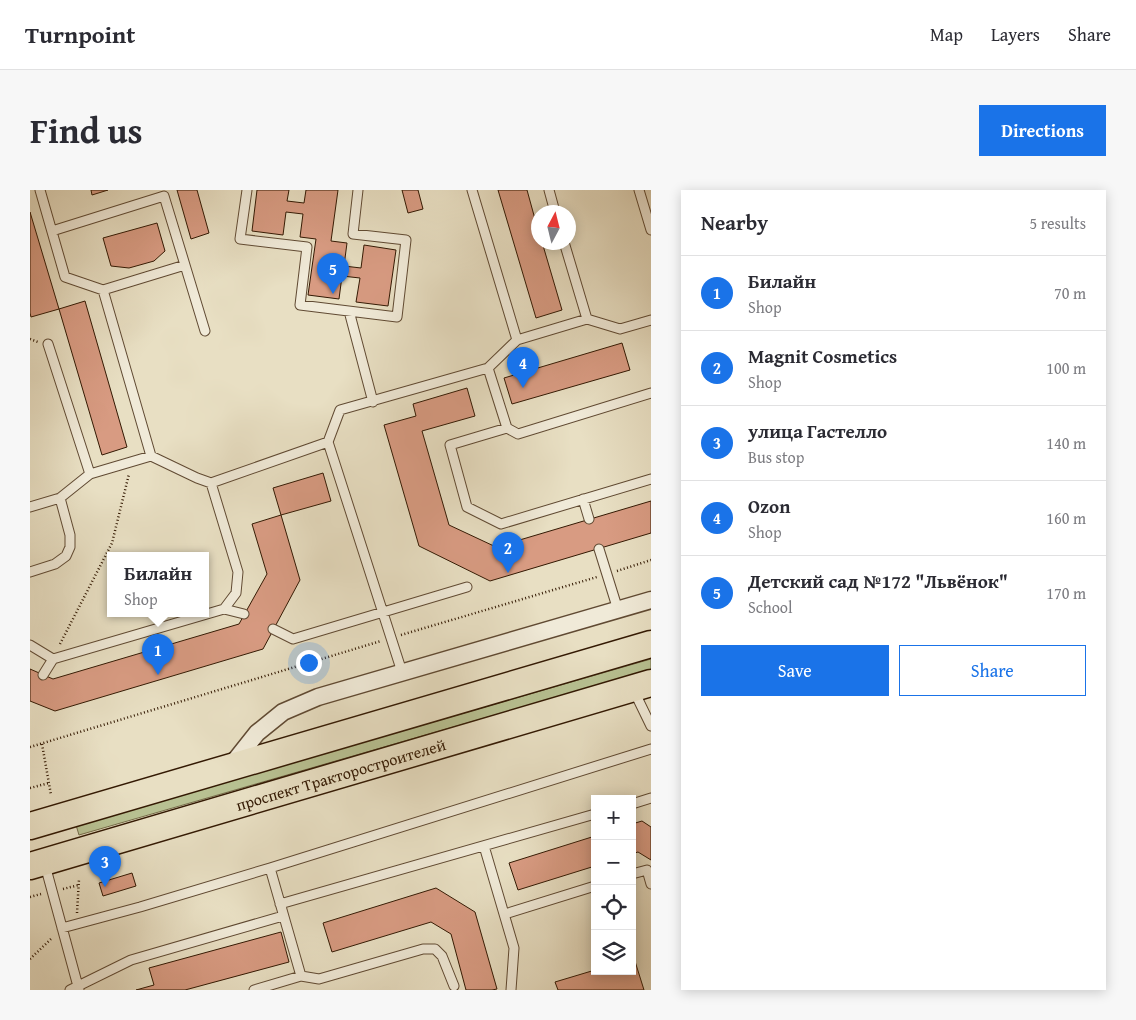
<!DOCTYPE html>
<meta charset="utf-8">
<style>
:root{--surface:#fff;--page:#f7f7f7;--text:#2b2b33;--muted:#7c7c81;--line:#e1e1e2;--accent:#1a73e8}
body{margin:0;font-family:"Gentium Book Plus",serif;background:var(--page);color:var(--text)}
.controls{position:absolute;right:15px;bottom:15px;display:grid;overflow:hidden;border-radius:0px;box-shadow:0 2px 12px #0003}
.controls button{width:45px;height:45px;display:grid;place-items:center;padding:0;border:0;border-bottom:1px solid var(--line);background:var(--surface);color:var(--text);font:25px sans-serif}
.compass{position:absolute;left:501px;top:15px;width:45px;height:45px;border-radius:50%;background:var(--surface);box-shadow:0 2px 12px #0003;rotate:7deg}
.you{position:absolute;left:278px;top:472px;width:18px;height:18px;margin:-12px;border:4px solid #fff;border-radius:50%;background:#1a73e8;box-shadow:0 0 0 8px #1a73e833}
.badge{display:grid;place-items:center;width:32px;height:32px;border-radius:50%;background:var(--accent);color:#fff;font-size:16px;font-weight:700}
.pin{position:absolute;translate:-50% -41px;filter:drop-shadow(0 1px 2px #0008)}
.pin::after{content:'';position:absolute;top:26px;width:18px;height:15px;background:inherit;clip-path:polygon(0 0,100% 0,50% 100%)}
.popup{position:absolute;left:77px;top:362px;width:102px;height:65px;box-sizing:border-box;display:grid;place-content:center;border-radius:0px;background:var(--surface);filter:drop-shadow(0 1px 4px #0005);font-size:16px;white-space:nowrap;color:var(--muted)}
.popup b{font-size:19px;color:var(--text)}
.popup::after{content:'';position:absolute;left:50%;top:100%;margin-left:-10px;border:10px solid transparent;border-top-color:var(--surface)}
.list{margin:0;padding:0;list-style:none}
h2{display:flex;justify-content:space-between;align-items:center;height:65px;margin:0;padding:0 20px;font-size:21px}
h2 small{font-size:16px;font-weight:400;color:var(--muted)}
.list li{display:grid;grid-template-columns:32px 1fr auto;gap:15px;align-items:center;box-sizing:border-box;height:75px;padding:0 20px;border-top:1px solid var(--line)}
.list b{display:block;font-size:19px;white-space:nowrap}
.list p{margin:0;font-size:16px;white-space:nowrap;color:var(--muted)}
.list em{font-size:16px;font-style:normal;color:var(--muted)}
.actions{display:flex;gap:10px;padding:15px 20px}
.actions a{flex:1;padding:11px 0;border:1px solid var(--accent);border-radius:0px;text-align:center;font-size:18px;color:var(--accent)}
.actions .main{background:var(--accent);color:#fff}
.icon{flex:none;width:28px;height:28px;fill:none;stroke:currentColor;stroke-width:2;stroke-linecap:round;stroke-linejoin:round}
.map{position:relative;flex:none;width:621px;height:800px;overflow:hidden;border-radius:0px}
header{display:flex;align-items:center;gap:30px;box-sizing:border-box;height:70px;padding:0 25px;background:var(--surface);border-bottom:1px solid var(--line)}
header strong{font-size:24px}
nav{display:flex;gap:28px;margin-inline-start:auto;font-size:18px}
.intro{display:flex;align-items:center;justify-content:space-between;box-sizing:border-box;height:120px;padding:0 30px}
h1{margin:0;font-size:35px}
.button{padding:12px 22px;border-radius:0px;background:var(--accent);color:#fff;font-size:18px;font-weight:700}
main{display:flex;gap:30px;padding:0 30px}
aside{flex:1;background:var(--surface);border-radius:0px;box-shadow:0 2px 12px #0003}
.map>svg:first-child{display:block}
</style>
<header>
<strong>Turnpoint</strong>
<nav><a>Map</a><a>Layers</a><a>Share</a></nav>
</header>
<div class="intro"><h1>Find us</h1><a class="button">Directions</a></div>
<main>
<div class="map">
<svg width="621" height="800" viewBox="0 0 621 800">
<rect width="100%" height="100%" fill="#e8dfc3"/>
<filter id="stains"><feTurbulence type="fractalNoise" baseFrequency=".004" numOctaves="4"/><feColorMatrix values="0 0 0 0 .2 0 0 0 0 .09 0 0 0 0 .02 0 0 0 .5 -.17"/></filter>
<radialGradient id="worn" r=".72"><stop offset=".6" stop-color="#630" stop-opacity="0"/><stop offset="1" stop-color="#630" stop-opacity=".3"/></radialGradient>
<!-- green -->
<path fill="#b8c192" stroke="#766d4a" d="M621,469V480L49,645L46,635Z"/>
<!-- building -->
<path fill="#d89b82" stroke="#331903" d="M61,0H78L62,5Z
M147,0H167L179,43L161,49Z
M227,0H259L257,11L274,13L276,0H308L301,51L317,53L314,76L331,78L334,55L366,60L358,116L326,112L330,88L312,86L309,109L278,105L286,49L270,47L273,24L256,22L253,45L222,41Z
M372,0H388L393,19L378,23Z
M468,0H497L508,40V52H512L532,120L506,128Z
M0,22L29,119L1,127L0,123Z
M127,33L135,61L124,71L99,78L81,76L73,48Z
M55,111L97,257L72,265L29,119Z
M592,153L600,180L482,214L474,188Z
M437,198L445,226L392,241L419,335L466,357L621,311V343L460,391L389,356L354,235L386,226L383,214Z
M293,283L301,311L251,325L243,298Z
M251,325L270,390L233,459L25,521L0,511V479L23,489L209,434L237,384L222,334Z
M612,631L621,637V670L608,662L602,664V634Z
M565,646V676L488,700L479,673Z
M102,683L106,696L73,706L69,693Z
M406,698L445,722L467,799L462,800H436L421,744L401,732L302,762L293,733Z
M251,742L259,772L155,800H106L124,795L119,778Z
M604,768L614,800H528L525,792L565,780V781H602V769Z"/>
<g fill="none" stroke-linecap="round" stroke-linejoin="round">
<!-- service casing -->
<g stroke="#604a33" stroke-width="11">
<path id="service" d="M10,0L35,87L73,100L155,75L134,6L22,41
M217,0L210,49L277,57L270,115L367,127L376,50L323,44L328,0
M442,0L487,150L557,129L534,52
M519,0L525,22
M609,0L621,40
M155,75L175,141
M319,121L343,212
M557,129L590,139L621,130
M18,154L60,284L121,266L73,100
M458,178L477,238L488,244L621,203
M477,238L420,255L437,317L471,334L621,289
M298,252L310,220L458,178L487,150
M121,266L167,288L181,293L298,252L372,482
M553,309L559,329
M0,317L30,308L60,284
M569,359L588,420
M0,382L25,374L36,366L40,357V345L30,308
M194,419L214,424
M243,439L263,449L437,397
M0,455L23,469L194,419L206,403L208,382L181,293
M13,485L23,469
M604,501L621,536
M602,614L621,608
M454,656L484,758L481,800
M15,675L49,800
M240,678L271,786L289,789L393,759H405L412,766L424,796
M602,684L617,680L621,694
M250,714L565,624
M475,724L565,696
M32,738L110,717L240,678L621,559
M40,800L101,770L253,726
M224,800L271,786"/>
</g>
<!-- minor casing -->
<g stroke="#604a33" stroke-width="19">
<path id="minor" d="M200,577L227,543L253,522L288,507L621,410"/>
</g>
<!-- primary casing -->
<g stroke="#331903" stroke-width="29">
<g id="primary">
<path d="M0,636L621,454"/>
<path id="s1" d="M0,676L621,493"/>
</g>
</g>
<!-- path -->
<path stroke="#331903" stroke-width="2.5" stroke-dasharray="1 2.5" stroke-linecap="butt" d="M0,149L8,152
M587,381L621,370
M371,445L567,387
M30,454L82,353L99,284
M12,554L21,605
M0,557L351,451
M0,598L19,593
M33,699L49,695
M0,707L11,704
M47,723L49,689
M0,769L22,748"/>
<!-- service -->
<use href="#service" stroke="#f0ead8" stroke-width="9"/>
<!-- minor -->
<use href="#minor" stroke="#f0ead8" stroke-width="16"/>
<!-- primary -->
<use href="#primary" stroke="#e8dfc3" stroke-width="26"/>
</g>
<g text-anchor="middle" dominant-baseline="central" stroke-width="4" stroke-linejoin="round" paint-order="stroke">
<!-- street labels -->
<g font-size="16" fill="#331903" stroke="#f0ead8">
<text stroke="none"><textPath href="#s1" startOffset="324">проспект Тракторостроителей</textPath></text>
</g>
</g>
<rect width="100%" height="100%" filter="url(#stains)"/>
<rect width="100%" height="100%" fill="url(#worn)"/>
</svg>
<div class="controls">
<button>+</button>
<button>−</button>
<button><svg class="icon" aria-label="locate" viewBox="0 0 24 24"><circle cx="12" cy="12" r="6"/><path d="M12 2v4M12 18v4M2 12h4M18 12h4"/></svg></button>
<button><svg class="icon" aria-label="layers" viewBox="0 0 24 24"><path d="M12 4l9 5-9 5-9-5zM3 14l9 5 9-5"/></svg></button>
</div>
<svg class="compass" viewBox="-18 -18 36 36"><path d="M0-13l5 13h-10z" fill="#e53935"/><path d="M0 13l5-13h-10z" fill="#7c7c81"/></svg>
<div class="you"></div>
<div class="pin badge" style="left:128px;top:485px">1</div>
<div class="popup"><b>Билайн</b>Shop</div>
<div class="pin badge" style="left:478px;top:383px">2</div>
<div class="pin badge" style="left:75px;top:697px">3</div>
<div class="pin badge" style="left:493px;top:198px">4</div>
<div class="pin badge" style="left:303px;top:104px">5</div>
</div>
<aside>
<h2>Nearby<small>5 results</small></h2>
<ul class="list">
<li><span class="badge">1</span><div><b>Билайн</b><p>Shop</p></div><em>70 m</em></li>
<li><span class="badge">2</span><div><b>Magnit Cosmetics</b><p>Shop</p></div><em>100 m</em></li>
<li><span class="badge">3</span><div><b>улица Гастелло</b><p>Bus stop</p></div><em>140 m</em></li>
<li><span class="badge">4</span><div><b>Ozon</b><p>Shop</p></div><em>160 m</em></li>
<li><span class="badge">5</span><div><b>Детский сад №172 &quot;Львёнок&quot;</b><p>School</p></div><em>170 m</em></li>
</ul>
<div class="actions"><a class="main">Save</a><a>Share</a></div>
</aside>
</main>
